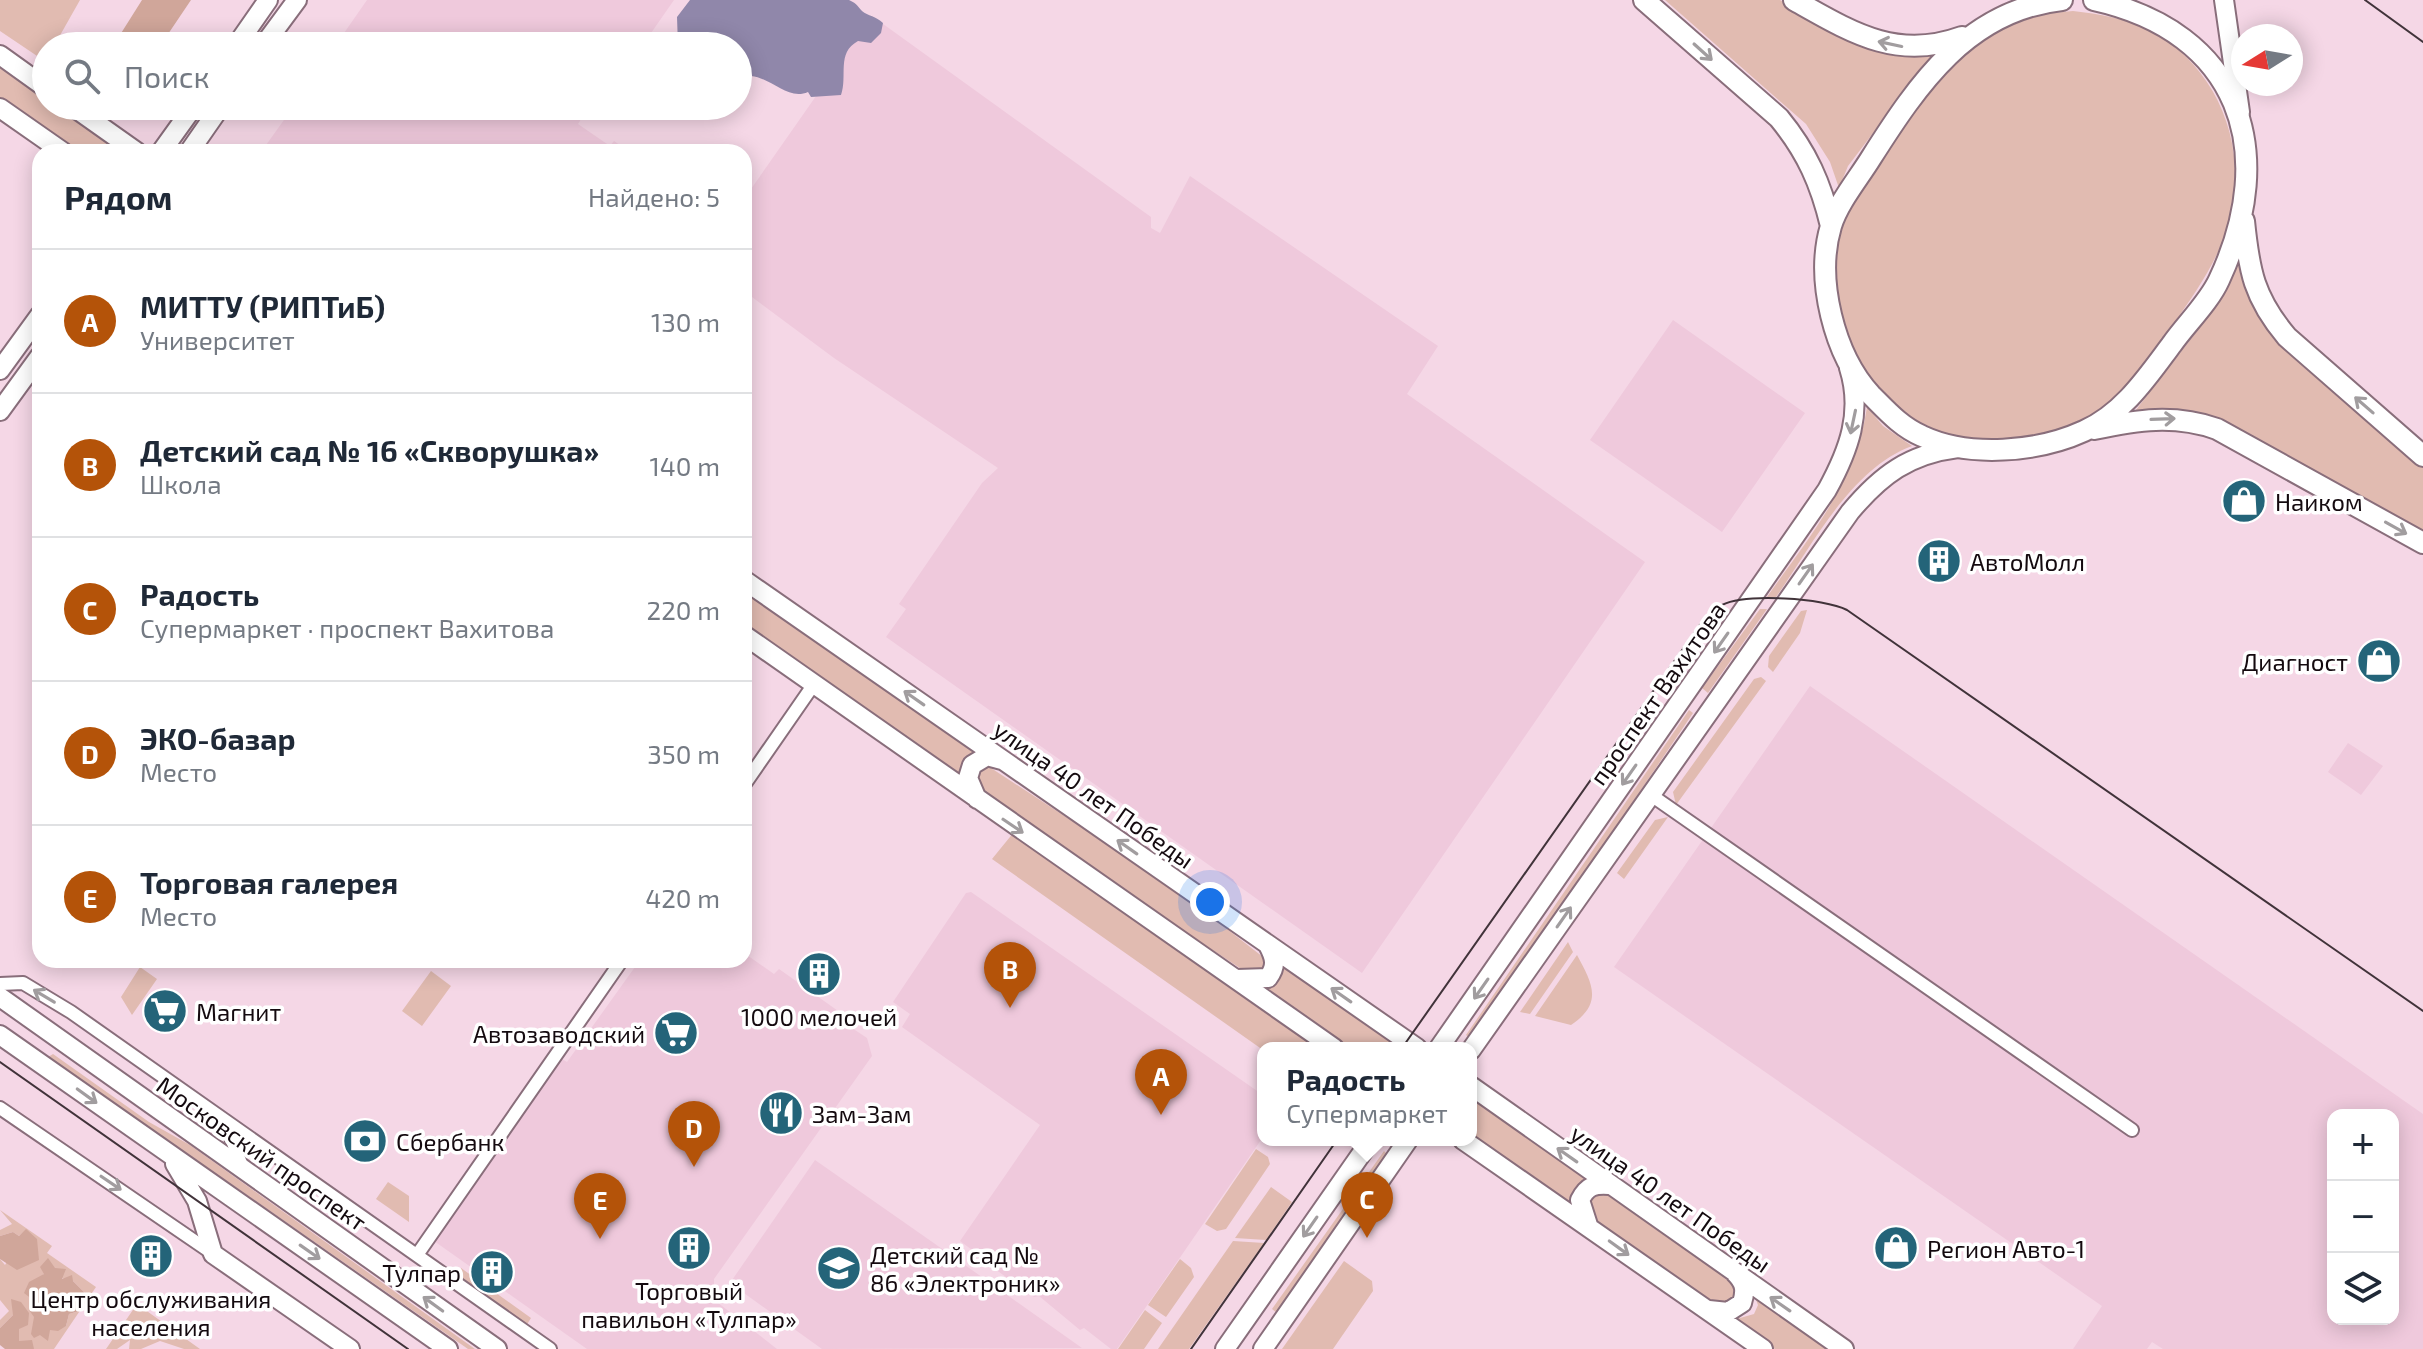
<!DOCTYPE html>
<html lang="ru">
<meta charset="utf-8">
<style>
:root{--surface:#fff;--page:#f6f6f7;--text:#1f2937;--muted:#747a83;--line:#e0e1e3;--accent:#b45309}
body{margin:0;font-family:"Exo 2",sans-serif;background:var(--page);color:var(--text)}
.controls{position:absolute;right:24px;bottom:24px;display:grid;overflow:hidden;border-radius:16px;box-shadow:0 4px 20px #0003}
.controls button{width:72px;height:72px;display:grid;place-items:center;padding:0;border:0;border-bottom:2px solid var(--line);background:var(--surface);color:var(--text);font:40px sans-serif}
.compass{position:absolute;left:2231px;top:24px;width:72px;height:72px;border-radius:50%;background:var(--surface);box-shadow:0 4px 20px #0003;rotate:259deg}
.you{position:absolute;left:1210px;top:902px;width:28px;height:28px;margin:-20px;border:6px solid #fff;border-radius:50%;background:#1a73e8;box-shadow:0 0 0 12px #1a73e833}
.badge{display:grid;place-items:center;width:52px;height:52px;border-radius:50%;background:var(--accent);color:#fff;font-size:26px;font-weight:700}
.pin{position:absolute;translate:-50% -66px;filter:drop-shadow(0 2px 4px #0008)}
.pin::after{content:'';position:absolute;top:42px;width:28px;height:24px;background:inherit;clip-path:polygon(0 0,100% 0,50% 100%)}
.popup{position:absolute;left:1257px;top:1042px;width:220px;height:104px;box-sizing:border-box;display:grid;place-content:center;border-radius:16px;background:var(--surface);filter:drop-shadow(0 2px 6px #0005);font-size:26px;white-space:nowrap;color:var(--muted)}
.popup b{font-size:30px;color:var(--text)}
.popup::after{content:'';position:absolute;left:50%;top:100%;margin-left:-16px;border:16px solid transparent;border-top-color:var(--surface)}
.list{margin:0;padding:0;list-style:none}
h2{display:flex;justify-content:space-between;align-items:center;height:104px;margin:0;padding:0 32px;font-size:34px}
h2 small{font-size:26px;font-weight:400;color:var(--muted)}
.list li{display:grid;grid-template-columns:52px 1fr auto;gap:24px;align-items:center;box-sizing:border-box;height:144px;padding:0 32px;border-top:2px solid var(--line)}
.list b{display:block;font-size:30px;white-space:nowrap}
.list p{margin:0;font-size:26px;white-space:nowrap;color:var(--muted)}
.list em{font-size:26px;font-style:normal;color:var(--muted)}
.icon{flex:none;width:44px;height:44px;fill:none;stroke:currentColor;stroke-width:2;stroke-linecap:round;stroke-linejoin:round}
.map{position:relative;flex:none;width:2423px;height:1349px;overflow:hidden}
.search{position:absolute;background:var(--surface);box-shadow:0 4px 20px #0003;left:32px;top:32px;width:720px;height:88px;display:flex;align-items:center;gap:20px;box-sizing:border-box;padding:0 28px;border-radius:44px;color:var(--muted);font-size:30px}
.panel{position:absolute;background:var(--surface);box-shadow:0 4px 20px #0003;left:32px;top:144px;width:720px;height:824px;border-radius:24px}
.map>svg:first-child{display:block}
</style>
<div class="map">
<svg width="2423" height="1349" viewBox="0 0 2423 1349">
<rect width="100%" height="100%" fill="#f5d7e6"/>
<!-- built -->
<path fill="#efc9dc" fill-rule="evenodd" d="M367,0H674L642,46H335Z
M872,16L1151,217V228L1160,233L1190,176L1438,346L1407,394L1645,562L1362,973L886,637L906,609L899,604L982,483L998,468L834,358L744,291V199Z
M294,106H589L578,124L610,146L614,141L630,152H261Z
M1673,320L1805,413L1722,532L1590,440Z
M1810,686L2423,1114V1349H2163L2152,1342L2147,1349H2073L2102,1306L1614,967ZM2333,1115H2393V1319H2333Z
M2348,743L2383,766L2361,795L2328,772Z
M971,892L1263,1095V1137L1117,1349H1111L1084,1328L1080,1330L1039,1296L1034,1297L992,1267L988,1255H979L960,1241L1040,1125L902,1027L910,1014L893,1002L966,893Z
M744,953L774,974L779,969L855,1023L852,1028L867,1038L872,1056L714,1279V1287L708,1295L777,1349H587L434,1241L562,1059L567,1062L640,960H744Z
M815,1160L948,1253L1082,1348L822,1349L730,1283Z"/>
<!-- green -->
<path fill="#e1bbb1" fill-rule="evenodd" d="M0,0H80L54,46H46V62L0,31Z
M1665,0H1780L1846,37L1934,53L1848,166L1839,188L1830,162L1806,124Z
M2073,11C2099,14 2125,18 2149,30C2219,66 2251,151 2228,226C2217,263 2194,294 2173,325C2150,358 2126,393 2093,415C2045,447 1964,454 1914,423C1898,414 1882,395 1871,381C1830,327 1825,260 1852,199L1951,59L2021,16Z
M0,68L46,98V106L68,110L130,152H75L0,100Z
M2241,260L2279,339L2423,467V533L2202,416L2176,410L2132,415L2221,300Z
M1867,407L1883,426L1912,446C1850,469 1812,546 1776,597H1767C1810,536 1856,482 1867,407Z
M744,587L976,750L959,781L744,623Z
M1760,609H1767L1708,693L1702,688Z
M1807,610L1800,633L1773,672L1768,667L1769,656L1801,611Z
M1761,677L1766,681L1676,805L1673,792L1754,679Z
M1689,710L1693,713L1472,1040L1466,1035Z
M981,767L991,768L1173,887L1263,957L1266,967L1252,976L1064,852L980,790L975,779Z
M1668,817L1624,879L1617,873L1655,820Z
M1014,832L1240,987L1318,1048L1263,1050L992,859Z
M1568,942L1573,952L1530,1014L1520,1012Z
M1577,955C1592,983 1604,1003 1571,1025L1535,1016Z
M1282,963L1400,1045L1398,1048H1346L1264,991L1271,986Z
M140,967L157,979L132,1015L121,997Z
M431,971L451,986L422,1026L402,1011Z
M53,1054L149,1122L190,1145L475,1349H468L237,1188L49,1063L48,1057Z
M1471,1094L1591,1180L1573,1208L1471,1138Z
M1256,1149L1268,1157L1270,1164L1226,1229L1217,1231L1205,1224Z
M1384,1151L1389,1156L1277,1313L1272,1309Z
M388,1182L409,1196V1222L376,1199Z
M1271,1187L1292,1202L1266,1240L1235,1238Z
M1608,1193L1736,1283L1737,1290L1731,1300L1711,1304L1592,1222L1587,1198L1591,1194Z
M0,1210L52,1246L47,1253L96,1287L54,1349H34L19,1342L13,1315L0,1328V1320L9,1311L0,1300V1259L5,1265L26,1230L19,1236L13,1232L0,1236V1230L12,1224ZM44,1274L73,1281L85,1293L79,1311L69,1314L66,1326L50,1329L37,1303L25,1292Z
M1233,1241L1264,1243L1189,1349H1158Z
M1180,1259L1191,1268L1194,1277L1166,1317L1148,1305Z
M1344,1261L1372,1281L1373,1291L1333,1349H1282Z
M461,1268L531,1318L526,1326L456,1276Z
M1753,1292L1832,1349H1775L1733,1320L1754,1314L1758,1305Z
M137,1304L200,1349H184L160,1341L141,1349H129L130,1340L117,1349H106Z
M1145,1310L1162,1323L1144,1349H1118Z"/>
<!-- forest -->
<path fill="#d0a69a" d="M142,0H191L160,46H113Z
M26,1229L37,1239L39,1260L17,1270L0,1259V1236L13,1232L19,1236Z
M48,1258L55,1268L66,1269L62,1279L72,1275L73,1281L85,1293L79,1311L69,1314L66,1326L58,1331L50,1330L48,1341L40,1335L34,1338L31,1334L34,1317L29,1310L37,1303L24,1293L29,1282L44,1274L40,1267Z
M11,1299L21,1302L29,1313L28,1325L19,1329V1341L32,1340L34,1349H5L0,1345V1328L13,1315Z"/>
<!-- water -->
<path fill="#9087aa" d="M690,0H849C858,4 857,6 862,11C868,16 876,16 883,23L881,33L871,43L858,41C836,53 848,76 841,95L811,97L808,92C788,101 772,78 751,76L738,63V46H678L677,17Z"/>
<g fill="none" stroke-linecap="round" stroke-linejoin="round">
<!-- street casing -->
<g stroke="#896e7b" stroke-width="16">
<path id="street" d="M744,785L814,684
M1651,795L2132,1130
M0,984L23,983L71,1012L550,1349
M0,1108L212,1253
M224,1120L242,1166
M417,1255L622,960"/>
</g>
<!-- secondary casing -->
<g stroke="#896e7b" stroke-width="22">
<path id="secondary" d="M2224,0L2240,112
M236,46L268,0
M263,46L297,0
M0,55L46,88
M72,106L137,152
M0,108L63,152
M161,152L194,106
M189,152L221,106
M0,370L40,315
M0,411L40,356
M744,580L1417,1048
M744,635L1334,1048
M977,799L968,778L972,765L987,756L1002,760
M1237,979L1268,978C1277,966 1275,958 1268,945
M0,997L497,1349
M0,1035L448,1349
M1439,1048L1827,490C1849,450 1863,412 1849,368
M1471,1050L1850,512C1881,475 1909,454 1958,448
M1471,1086L1844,1349
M1463,1140L1763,1349
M175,1164L197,1201L213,1254L350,1349
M1588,1225L1580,1200C1587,1186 1594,1184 1609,1185
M1709,1310L1728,1312L1742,1303C1746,1290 1745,1283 1735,1273
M1225,1349L1371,1140
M1263,1349L1408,1140"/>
</g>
<!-- primary casing -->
<g stroke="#896e7b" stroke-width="24">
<path id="primary" d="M1644,0L1779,118C1807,152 1821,184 1831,226
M1794,0C1851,32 1896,61 1962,37
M2062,0C1968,10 1918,84 1871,158C1858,179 1838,203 1831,226C1815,279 1834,355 1871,395C1887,411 1901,427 1922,436C1969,458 2038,452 2084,431C2123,414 2148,376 2172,344C2187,323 2209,302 2219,280C2280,150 2239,32 2094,0
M2244,221C2249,271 2254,298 2287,337L2423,456
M2094,429C2137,420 2174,414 2217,429L2423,543"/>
</g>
<!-- street -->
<use href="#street" stroke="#fff" stroke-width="12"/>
<!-- secondary -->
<use href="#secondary" stroke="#fff" stroke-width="18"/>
<!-- primary -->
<use href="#primary" stroke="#fff" stroke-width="20"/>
<!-- tram -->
<path stroke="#41333a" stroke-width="2" d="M2365,0L2423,42
M1402,1048L1699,626C1706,618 1712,609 1722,605C1746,593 1824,598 1847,610L2423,1011
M0,1062L408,1349
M1191,1349L1337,1140"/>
</g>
<!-- one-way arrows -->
<defs><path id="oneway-shaft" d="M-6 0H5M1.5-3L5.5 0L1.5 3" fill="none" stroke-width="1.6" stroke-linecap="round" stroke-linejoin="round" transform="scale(2)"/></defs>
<g stroke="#a19d9f">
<use href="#oneway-shaft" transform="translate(1890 44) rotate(-168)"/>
<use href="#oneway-shaft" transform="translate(1703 52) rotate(42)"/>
<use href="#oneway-shaft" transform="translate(2364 405) rotate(-139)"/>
<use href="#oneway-shaft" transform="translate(2163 419) rotate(-2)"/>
<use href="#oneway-shaft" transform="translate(1853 422) rotate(102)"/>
<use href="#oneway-shaft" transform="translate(2396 528) rotate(29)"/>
<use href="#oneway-shaft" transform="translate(1806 574) rotate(-55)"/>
<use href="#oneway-shaft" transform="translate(1721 643) rotate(125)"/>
<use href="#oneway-shaft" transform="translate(914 698) rotate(-145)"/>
<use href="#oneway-shaft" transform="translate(1629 775) rotate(125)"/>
<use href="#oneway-shaft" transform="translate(1013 826) rotate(34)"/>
<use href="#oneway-shaft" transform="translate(1127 847) rotate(-145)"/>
<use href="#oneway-shaft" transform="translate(1564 917) rotate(-55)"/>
<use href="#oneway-shaft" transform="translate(1481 989) rotate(125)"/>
<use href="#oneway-shaft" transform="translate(1341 995) rotate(-145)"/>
<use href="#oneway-shaft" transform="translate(44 996) rotate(-149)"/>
<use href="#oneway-shaft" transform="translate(87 1096) rotate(36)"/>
<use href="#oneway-shaft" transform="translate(1567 1155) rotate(-145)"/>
<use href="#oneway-shaft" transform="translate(111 1183) rotate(34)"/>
<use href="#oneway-shaft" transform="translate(1310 1227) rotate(125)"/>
<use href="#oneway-shaft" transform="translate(1619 1248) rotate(36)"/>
<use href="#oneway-shaft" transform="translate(310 1252) rotate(35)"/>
<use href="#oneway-shaft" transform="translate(433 1304) rotate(-144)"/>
<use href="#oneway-shaft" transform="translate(1780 1304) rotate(-145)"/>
</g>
<!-- icons -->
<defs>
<g id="shop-disc" transform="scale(2.3)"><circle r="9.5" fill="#246479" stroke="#fff"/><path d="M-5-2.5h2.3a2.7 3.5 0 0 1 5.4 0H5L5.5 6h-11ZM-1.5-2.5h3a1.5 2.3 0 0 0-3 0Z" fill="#fff"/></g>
<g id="building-disc" transform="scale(2.3)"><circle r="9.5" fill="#246479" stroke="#fff"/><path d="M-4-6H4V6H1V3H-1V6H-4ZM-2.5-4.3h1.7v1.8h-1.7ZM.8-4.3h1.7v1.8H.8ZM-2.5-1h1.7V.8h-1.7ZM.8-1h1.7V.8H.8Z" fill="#fff"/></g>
<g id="supermarket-disc" transform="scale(2.3)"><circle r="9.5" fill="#246479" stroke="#fff"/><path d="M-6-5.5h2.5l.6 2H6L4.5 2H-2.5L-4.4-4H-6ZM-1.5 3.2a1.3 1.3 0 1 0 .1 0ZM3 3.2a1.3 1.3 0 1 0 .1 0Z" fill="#fff"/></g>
<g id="restaurant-disc" transform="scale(2.3)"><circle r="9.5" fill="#246479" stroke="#fff"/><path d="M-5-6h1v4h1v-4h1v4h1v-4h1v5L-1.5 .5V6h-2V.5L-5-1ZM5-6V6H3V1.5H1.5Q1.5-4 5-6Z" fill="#fff"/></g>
<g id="bank-disc" transform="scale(2.3)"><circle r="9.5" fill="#246479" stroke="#fff"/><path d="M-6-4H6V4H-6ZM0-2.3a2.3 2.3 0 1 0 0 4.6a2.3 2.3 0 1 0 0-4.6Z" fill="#fff"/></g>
<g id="school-disc" transform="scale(2.3)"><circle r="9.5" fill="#246479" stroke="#fff"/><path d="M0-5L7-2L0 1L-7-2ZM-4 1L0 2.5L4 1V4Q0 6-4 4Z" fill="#fff"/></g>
</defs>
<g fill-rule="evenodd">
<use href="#shop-disc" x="2244" y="501"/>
<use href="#building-disc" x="1939" y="561"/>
<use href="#shop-disc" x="2379" y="661"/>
<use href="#building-disc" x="819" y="974"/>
<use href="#supermarket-disc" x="165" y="1011"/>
<use href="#supermarket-disc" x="676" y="1033"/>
<use href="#restaurant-disc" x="781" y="1113"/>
<use href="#bank-disc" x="365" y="1141"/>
<use href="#building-disc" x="689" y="1248"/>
<use href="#shop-disc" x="1896" y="1248"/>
<use href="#building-disc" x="151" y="1256"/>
<use href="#school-disc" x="839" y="1268"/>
<use href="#building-disc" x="492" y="1272"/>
</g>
<g text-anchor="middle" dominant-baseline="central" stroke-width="7" stroke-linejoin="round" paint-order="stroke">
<!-- poi labels -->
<g font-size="24" fill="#140a0f" stroke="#fff" text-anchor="start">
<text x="2275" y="501">Наиком</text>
<text x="1970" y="561">АвтоМолл</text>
<text x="2348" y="661" text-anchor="end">Диагност</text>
<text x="196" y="1011">Магнит</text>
<text x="819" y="1016" text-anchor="middle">1000 мелочей</text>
<text x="645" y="1033" text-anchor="end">Автозаводский</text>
<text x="812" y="1113">Зам-Зам</text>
<text x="396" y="1141">Сбербанк</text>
<text x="1927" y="1248">Регион Авто-1</text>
<text x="870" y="1254">Детский сад №<tspan x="870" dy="28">86 «Электроник»</tspan></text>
<text x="461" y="1272" text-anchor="end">Тулпар</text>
<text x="689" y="1290" text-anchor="middle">Торговый<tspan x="689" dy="28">павильон «Тулпар»</tspan></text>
<text x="151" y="1298" text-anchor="middle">Центр обслуживания<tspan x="151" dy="28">населения</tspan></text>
</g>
<!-- street labels -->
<g font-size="24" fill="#140a0f" stroke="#fff">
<text transform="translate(1657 693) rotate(-55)">проспект Вахитова</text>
<text transform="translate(1094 794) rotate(35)">улица 40 лет Победы</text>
<text transform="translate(262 1153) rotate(35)">Московский проспект</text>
<text transform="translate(1671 1198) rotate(35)">улица 40 лет Победы</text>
</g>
</g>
</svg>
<div class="controls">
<button>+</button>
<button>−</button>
<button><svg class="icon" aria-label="layers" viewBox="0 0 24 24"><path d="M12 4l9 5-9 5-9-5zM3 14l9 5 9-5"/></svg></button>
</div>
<svg class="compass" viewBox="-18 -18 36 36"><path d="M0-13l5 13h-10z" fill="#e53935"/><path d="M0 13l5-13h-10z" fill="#747a83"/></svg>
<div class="you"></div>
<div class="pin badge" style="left:1161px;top:1115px">A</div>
<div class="pin badge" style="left:1010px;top:1008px">B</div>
<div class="pin badge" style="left:1367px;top:1238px">C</div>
<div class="popup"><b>Радость</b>Супермаркет</div>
<div class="pin badge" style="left:694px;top:1167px">D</div>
<div class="pin badge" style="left:600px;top:1239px">E</div>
<div class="search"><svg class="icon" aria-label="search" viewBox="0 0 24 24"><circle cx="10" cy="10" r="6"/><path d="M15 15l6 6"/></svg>Поиск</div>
<section class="panel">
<h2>Рядом<small>Найдено: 5</small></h2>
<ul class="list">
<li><span class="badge">A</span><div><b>МИТТУ (РИПТиБ)</b><p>Университет</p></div><em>130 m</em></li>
<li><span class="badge">B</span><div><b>Детский сад № 16 «Скворушка»</b><p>Школа</p></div><em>140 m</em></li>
<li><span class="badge">C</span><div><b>Радость</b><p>Супермаркет · проспект Вахитова</p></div><em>220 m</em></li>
<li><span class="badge">D</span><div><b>ЭКО-базар</b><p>Место</p></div><em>350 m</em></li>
<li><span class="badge">E</span><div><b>Торговая галерея</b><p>Место</p></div><em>420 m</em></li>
</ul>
</section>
</div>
